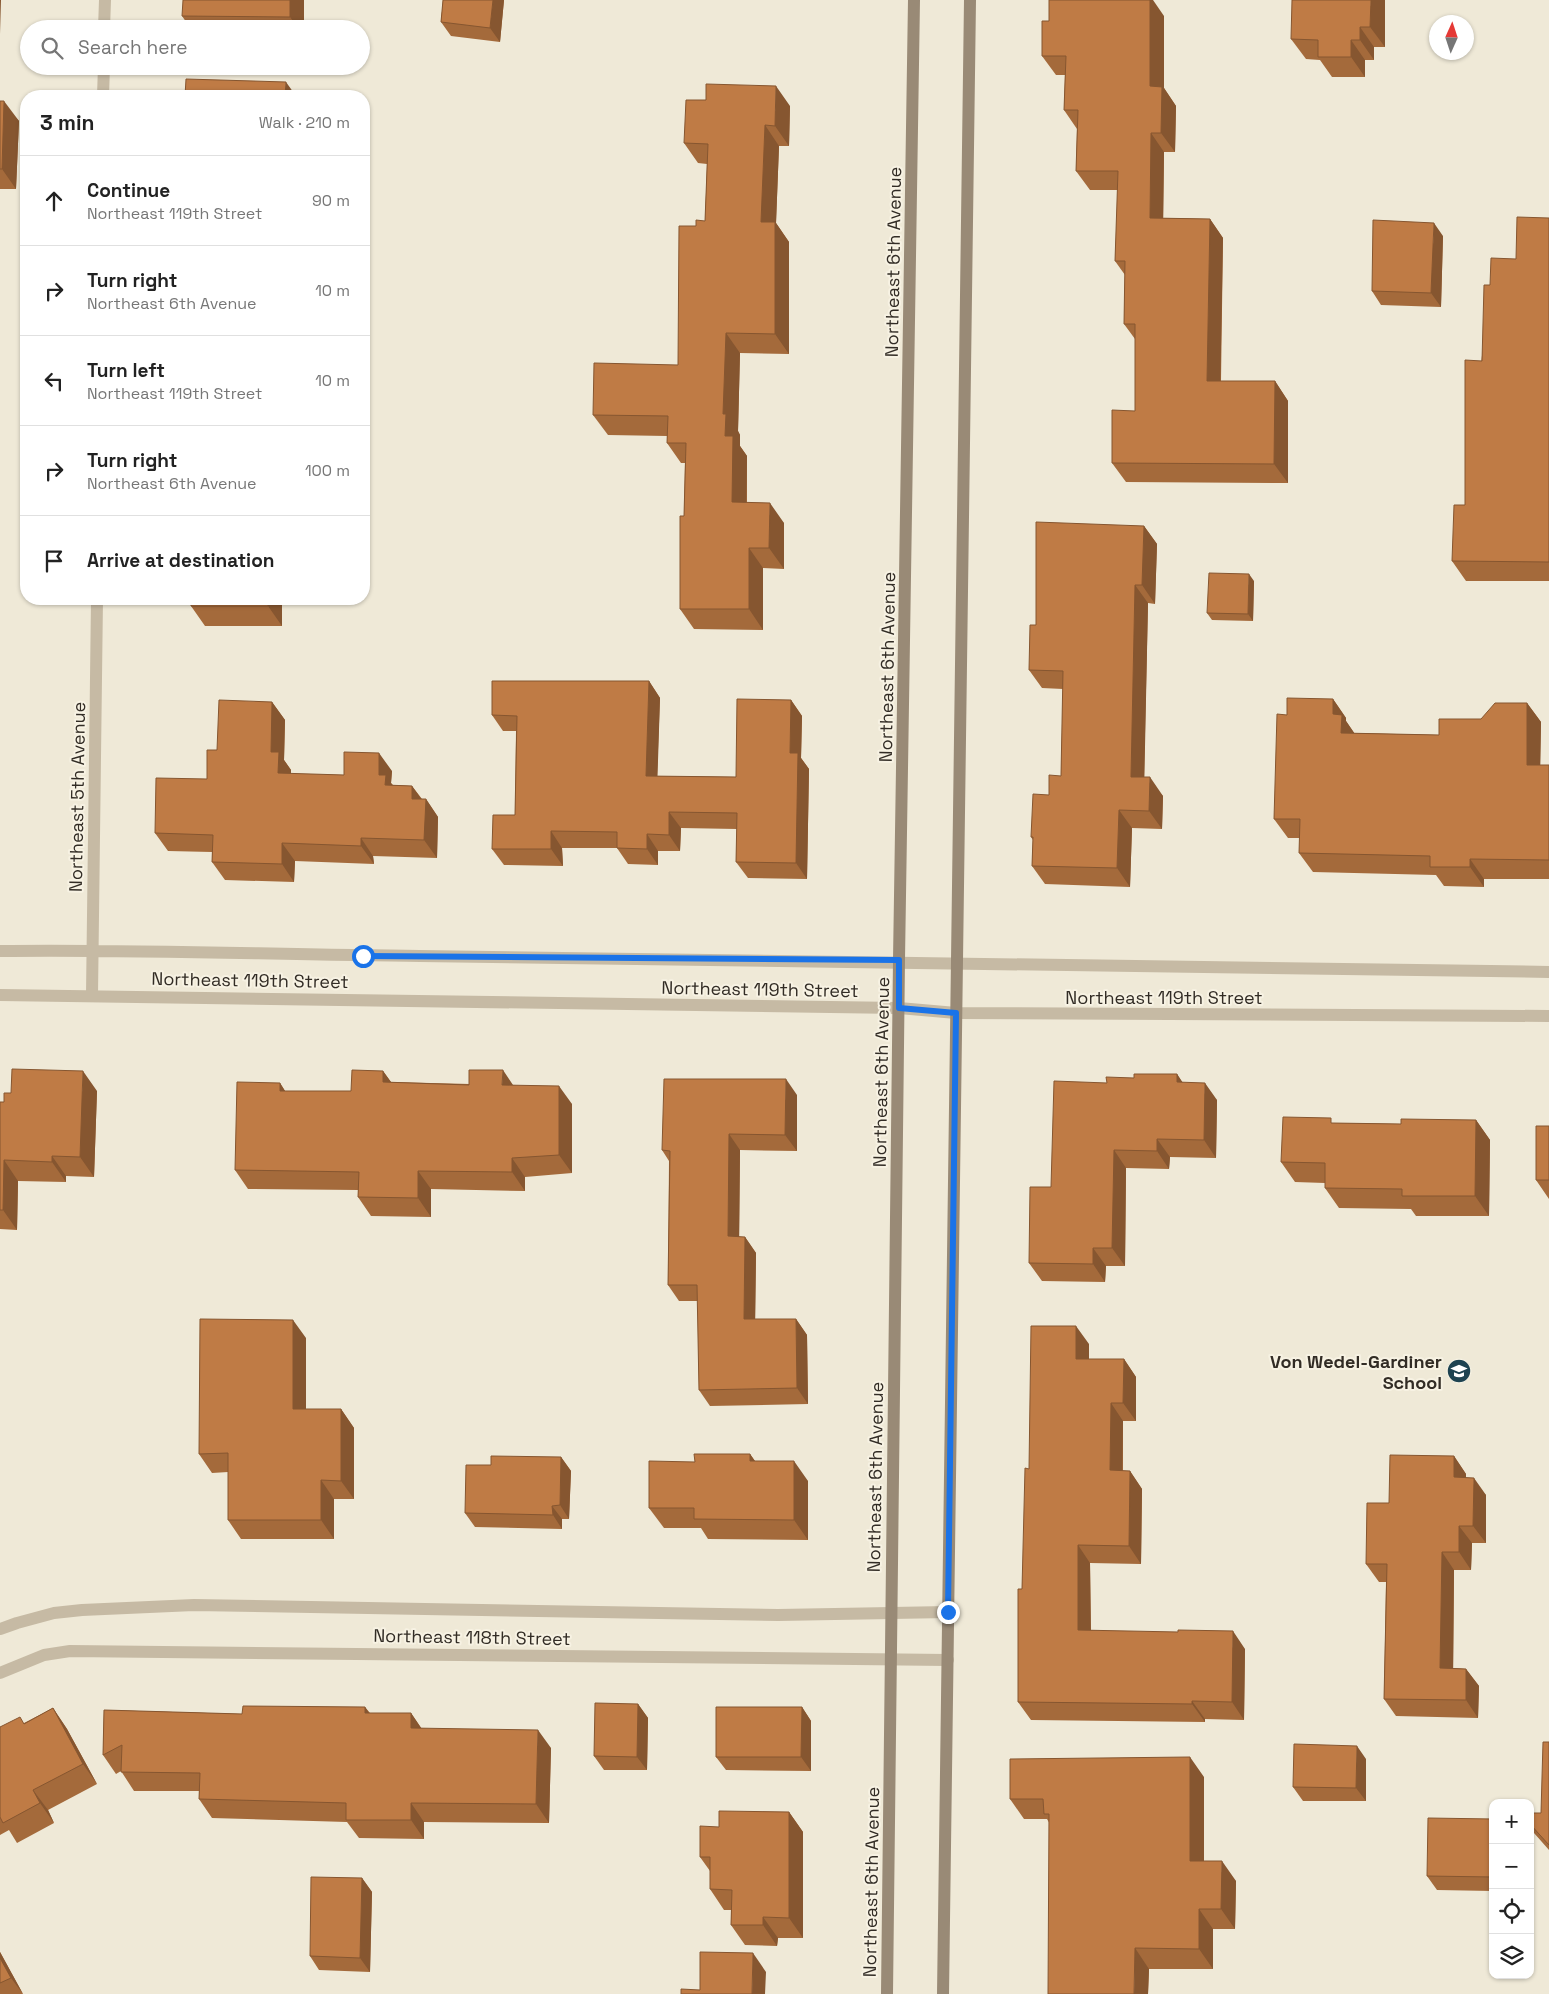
<!DOCTYPE html>
<meta charset="utf-8">
<style>
:root{--surface:#fff;--page:#f2f2f2;--text:#222;--muted:#767676;--line:#e0e0e0}
body{margin:0;font-family:"Space Grotesk",sans-serif;background:var(--page);color:var(--text)}
.controls{position:absolute;right:15px;bottom:15px;display:grid;overflow:hidden;border-radius:10px;box-shadow:0 1px 4px #0004}
.controls button{width:45px;height:45px;display:grid;place-items:center;padding:0;border:0;border-bottom:1px solid var(--line);background:var(--surface);color:var(--text);font:25px sans-serif}
.compass{position:absolute;left:1429px;top:15px;width:45px;height:45px;border-radius:50%;background:var(--surface);box-shadow:0 1px 4px #0004;rotate:3deg}
.stop{position:absolute;width:15px;height:15px;margin:-11px;border:4px solid #1a73e8;border-radius:50%;background:#fff}
.stop.end{background:#1a73e8;border-color:#fff;box-shadow:0 1px 5px #0008}
.list{margin:0;padding:0;list-style:none}
h2{display:flex;justify-content:space-between;align-items:center;height:65px;margin:0;padding:0 20px;font-size:21px}
h2 small{font-size:16px;font-weight:400;color:var(--muted)}
.list li{display:grid;grid-template-columns:32px 1fr auto;gap:15px;align-items:center;box-sizing:border-box;height:90px;padding:0 20px;border-top:1px solid var(--line)}
.list b{display:block;font-size:19px;white-space:nowrap}
.list p{margin:0;font-size:16px;white-space:nowrap;color:var(--muted)}
.list em{font-size:16px;font-style:normal;color:var(--muted)}
.icon{flex:none;width:28px;height:28px;fill:none;stroke:currentColor;stroke-width:2;stroke-linecap:round;stroke-linejoin:round}
.map{position:relative;flex:none;width:1549px;height:1994px;overflow:hidden}
.search{position:absolute;background:var(--surface);box-shadow:0 1px 4px #0004;left:20px;top:20px;width:350px;height:55px;display:flex;align-items:center;gap:12px;box-sizing:border-box;padding:0 18px;border-radius:28px;color:var(--muted);font-size:19px}
.panel{position:absolute;background:var(--surface);box-shadow:0 1px 4px #0004;left:20px;top:90px;width:350px;height:515px;border-radius:20px}
.map>svg:first-child{display:block}
</style>
<div class="map">
<svg width="1549" height="1994" viewBox="0 0 1549 1994">
<rect width="100%" height="100%" fill="#efe9d7"/>
<g fill="none" stroke-linecap="round" stroke-linejoin="round">
<!-- street -->
<path stroke="#c6baa4" stroke-width="12" d="M104,29L105,0
M103,96L104,66
M0,951C140,949 280,955 420,956C797,960 1173,965 1549,972
M0,995L899,1008L956,1013L1549,1016
M92,995L97,599
M0,1629L17,1623L54,1613L82,1610L194,1605L778,1615L948,1612
M0,1673L44,1655L70,1651L948,1660"/>
<!-- secondary -->
<path stroke="#998a76" stroke-width="12" d="M887,1994L899,960L914,0
M943,1994L970,0"/>
</g>
<!-- wall -->
<path fill="#a46a3b" d="M304,0V29H191L182,16Z
M443,0H504L500,42L451,36L441,22Z
M1385,0V47H1374V60H1365V77H1332L1320,60L1306,59L1291,39Z
M1164,16V88L1176,106L1175,152H1164L1163,218L1210,219L1223,238L1221,381H1275L1288,401V483L1126,482L1112,463L1135,411V339L1124,324L1125,275L1115,261L1118,190H1090L1076,171L1077,129L1064,110L1065,75H1056L1042,56L1049,21Z
M0,101L19,121L16,189H0Z
M790,106L789,146H779L776,223L789,242V354L740,353L738,431L740,435V446L747,456V503L784,523V569L763,568V630L694,629L680,609L684,516L685,463H681L667,443V436L608,435L593,415L678,365L696,226L705,221L707,164L698,163L684,143Z
M1549,218V581H1466L1452,561L1465,505L1490,285L1516,259Z
M1443,236L1441,307L1381,305L1372,291Z
M1144,526L1157,544L1155,604L1148,603L1144,777L1163,796L1162,829L1132,828L1130,887L1045,884L1032,866L1033,840L1031,837L1049,795L1061,776L1063,689L1042,688L1029,670L1036,625Z
M1254,581L1253,621L1212,620L1207,613Z
M282,599V626H205L191,606Z
M649,681L660,698L657,776L736,777L791,700L802,716L801,758L809,769L807,879L748,878L736,862L737,829L681,828L680,851H658V865L628,864L617,848H562L563,866L504,865L492,849L515,815L516,731H503L492,715Z
M1333,699L1346,718V721L1354,733L1439,735L1481,719L1527,703L1541,722L1540,765H1549V879H1484V887L1444,886L1436,875L1313,872L1299,853L1300,838H1288L1274,819L1287,715Z
M272,702L285,720L284,760L291,770V774L344,775L392,771L391,783L393,785L412,786L422,799H426L438,817L437,858L373,856L374,864L295,861L294,882L225,880L212,862V852L168,851L155,833L207,779L217,750Z
M383,1071L391,1082L513,1085L572,1104V1173L525,1177V1191L431,1189V1217L371,1216L358,1197V1190L248,1189L235,1170L280,1083L285,1091H351Z
M1177,1074L1182,1082L1217,1100L1216,1158L1170,1157L1169,1169L1126,1168L1125,1266H1106L1105,1282L1042,1281L1029,1263L1051,1187L1134,1078Z
M97,1091L94,1177L66,1176V1182L18,1181L17,1230L0,1229V1102H4L11,1093Z
M797,1095V1151L740,1150L739,1237H745L756,1253L755,1319H796L807,1335L808,1404L710,1406L699,1390L698,1301H679L668,1285L669,1161L662,1150Z
M1476,1120L1490,1140L1489,1216H1416L1411,1209L1339,1208L1325,1188V1183L1295,1182L1281,1162L1334,1123L1401,1124Z
M1549,1126V1199L1536,1180Z
M306,1338V1409H341L354,1428V1499H334V1539H241L228,1520V1472L212,1473L199,1454Z
M1089,1344V1359H1124L1136,1377V1421H1123V1471H1130L1142,1489L1141,1564L1090,1563L1091,1630L1245,1649L1244,1720L1205,1719V1722L1031,1720L1018,1702L1022,1589L1029,1469Z
M750,1454L755,1461L808,1481V1540L708,1539L701,1528H664L649,1508Z
M1454,1456L1466,1474V1478L1486,1495V1543H1472L1471,1570H1454L1453,1668L1466,1669L1479,1686L1478,1718L1396,1716L1384,1699L1386,1582H1379L1366,1564L1389,1503Z
M561,1457L571,1471L569,1519H562V1529L475,1527L465,1513L491,1465Z
M638,1704L648,1718L647,1770H604L594,1756Z
M365,1707L370,1713H411L421,1728L551,1748L549,1823L424,1822V1839L359,1838L347,1822L212,1818L199,1799V1791H134L121,1771L116,1774L103,1755L104,1710L242,1714Z
M802,1707L811,1721V1771L726,1770L716,1757Z
M53,1708L67,1729L97,1784L48,1810L54,1823L17,1843L9,1830L0,1835V1727L24,1723Z
M1549,1742V1850L1534,1833L1530,1828V1824L1541,1813Z
M1366,1759V1801H1303L1293,1787Z
M1204,1777V1861L1236,1881L1235,1929H1213V1969H1149L1148,1994L1047,1819H1024L1010,1799Z
M789,1812L803,1832V1938H778L777,1946L745,1945L731,1925V1910H724L710,1889V1871L700,1857L719,1827Z
M1493,1819V1891L1437,1890L1427,1876Z
M362,1878L372,1892L370,1972L319,1970L310,1956Z
M0,1952L23,1994H0Z"/>
<!-- shaded-wall -->
<path fill="#865630" d="M0,0H1L0,34Z
M290,0H304V29H299L290,17Z
M493,0H504L500,42L490,28Z
M1150,0H1153L1164,16V88L1176,106L1175,152L1161,133L1150,86Z
M1371,0H1385V47L1370,27Z
M1360,27L1374,47V60L1360,40Z
M1351,40L1365,60V77L1351,57Z
M286,82L296,96H285Z
M776,86L790,106L789,146L775,126Z
M4,101L19,121L16,189L2,169Z
M765,125L779,146L776,223L789,242V354L775,334L761,222Z
M1151,133L1164,152L1163,237L1150,218Z
M1210,219L1223,238L1220,401L1207,381Z
M1434,223L1443,236L1441,307L1431,293Z
M726,333L740,353L738,431L740,435V446L747,456L746,523L732,502L723,414Z
M1275,381L1288,401V483L1274,464Z
M770,503L784,523V569L769,548Z
M1144,526L1157,544L1155,604L1142,585Z
M749,548L763,568V630L749,609Z
M1249,574L1254,581L1253,621L1248,614Z
M1135,585L1148,603L1144,795L1131,777Z
M268,599H282V626L268,606Z
M649,681L660,698L657,792L646,776Z
M1333,699L1346,718V721L1355,734L1341,733L1333,714Z
M791,700L802,716L801,758L809,769L807,879L796,863L790,753Z
M272,702L285,720L284,760L291,770V791L278,773L271,752Z
M1527,703L1541,722L1540,784L1527,765Z
M379,753L392,771L391,783L398,793V803L379,775Z
M1150,777L1163,796L1162,829L1149,811Z
M412,786L425,804L426,799L438,817L437,858L424,840L412,799Z
M1119,810L1132,828L1130,887L1117,868Z
M669,812L681,828L680,851L669,835Z
M551,831L562,848L563,866L551,849Z
M647,834L658,851V865L647,849Z
M361,838L373,856L374,864L361,846Z
M282,843L295,861L294,882L282,864Z
M1470,859L1484,879V887L1470,867Z
M503,1070L515,1088L502,1085Z
M83,1071L97,1091L94,1177L80,1157Z
M383,1071L396,1089L383,1082Z
M1177,1074L1189,1092L1177,1082Z
M786,1079L797,1095V1151L785,1135Z
M280,1083L292,1102L280,1091Z
M1205,1083L1217,1100L1216,1158L1204,1140Z
M559,1086L572,1104V1173L559,1155Z
M1476,1120L1490,1140L1489,1216L1475,1196Z
M729,1134L740,1150L739,1252L728,1236Z
M1157,1139L1170,1157L1169,1169L1157,1151Z
M1114,1150L1126,1168L1125,1266L1112,1248Z
M52,1156L66,1176V1182L52,1162Z
M512,1158L525,1177V1191L512,1172Z
M4,1160L18,1181L17,1230L3,1210Z
M418,1171L431,1189V1217L418,1198Z
M745,1237L756,1253L755,1335L744,1319Z
M1093,1248L1106,1266L1105,1282L1093,1264Z
M796,1319L807,1335L808,1404L797,1388Z
M293,1320L306,1338V1428L293,1409Z
M1076,1326L1089,1344V1377L1076,1359Z
M1124,1359L1136,1377V1421L1123,1403Z
M1111,1403L1123,1421L1122,1488L1110,1470Z
M341,1409L354,1428V1499L341,1481Z
M750,1454L764,1474L750,1461Z
M1454,1456L1466,1474V1495L1454,1477Z
M561,1457L571,1471L569,1519L560,1505Z
M794,1461L808,1481V1540L794,1520Z
M1130,1471L1142,1489L1141,1564L1129,1546Z
M1474,1478L1486,1495V1543L1473,1526Z
M321,1480L334,1499V1539L321,1520Z
M552,1506L562,1519V1529L553,1515Z
M1459,1526L1472,1543L1471,1570L1459,1552Z
M1078,1545L1090,1563L1091,1648L1078,1630Z
M1442,1552L1454,1570L1453,1686L1440,1668Z
M1233,1631L1245,1649L1244,1720L1232,1702Z
M1466,1669L1479,1686L1478,1718L1466,1700Z
M1192,1701L1205,1719V1722L1192,1704Z
M638,1704L648,1718L647,1770L637,1757Z
M365,1707L378,1726L365,1713Z
M802,1707L811,1721V1771L801,1757Z
M53,1708L67,1729L97,1784L83,1764Z
M411,1713L424,1732L411,1728Z
M538,1730L551,1748L549,1823L536,1804Z
M1357,1746L1366,1759V1801L1356,1788Z
M1190,1757L1204,1777V1881L1190,1861Z
M33,1790L48,1810L54,1823L40,1803Z
M411,1803L424,1822V1839L411,1820Z
M789,1812L803,1832V1938L789,1918Z
M1222,1861L1236,1881L1235,1929L1221,1909Z
M362,1878L372,1892L370,1972L360,1958Z
M1199,1909L1213,1929V1969L1199,1949Z
M763,1917L778,1938L777,1946L763,1925Z
M1135,1948L1149,1969L1148,1994H1134Z
M0,1952L23,1994L11,1978L0,1958Z
M753,1953L766,1972L765,1994H752Z"/>
<!-- building -->
<path fill="#bf7b45" stroke="#865630" d="M183,0H290V17L182,16Z
M443,0H493L490,28L441,22Z
M1049,0H1150V86L1162,87L1161,133H1151L1150,218L1210,219L1207,381H1275L1274,464L1112,463V410L1135,411V324H1124L1125,261H1115L1118,171H1076L1078,110H1064L1066,56H1042V21H1049Z
M1292,0H1371L1370,27H1360V40H1351V57H1318V40L1291,39Z
M186,79L286,82L285,96H185Z
M706,84L776,86L775,126L765,125L761,222H775V334L726,333L723,414H726L725,436H733L732,502L770,503L769,548H749V609H680V516H684L686,443H667L668,416L593,415L594,363L678,365L679,226H696V220L705,221L708,144L684,143L686,100H706Z
M0,101H4L2,169H0Z
M1517,217L1549,218V562L1452,561L1454,505H1465V360L1482,361L1484,285H1490L1491,258L1516,259Z
M1373,220L1434,223L1431,293L1372,291Z
M1036,522L1144,526L1142,585H1135L1131,777H1150L1149,811L1119,810L1117,868L1032,866L1033,837H1031L1033,794L1049,795V775L1061,776L1063,671L1029,670L1030,625H1036Z
M1209,573L1249,574L1248,614L1207,613Z
M191,599H268V606H191Z
M492,681H649L646,776L736,777L737,699L791,700L790,753H798L796,863L736,862L737,813L669,812V835L647,834V849L617,848V832L551,831V849H492L493,815H515L517,716L492,715Z
M1287,698L1333,699V714L1342,715L1341,733L1439,735V719H1481L1495,703H1527V765H1549V860L1470,859V867H1430V856L1299,853L1300,819H1274L1277,714L1287,715Z
M219,700L272,702L271,752H279L278,773L344,775V752L379,753V775H386L385,785L412,786V799H426L424,840L361,838V846L282,843V864L212,862L213,835L155,833L156,778L207,779V750H217Z
M12,1069L83,1071L80,1157L52,1156V1162L4,1160L3,1210H0V1102H4V1093H11Z
M352,1070L383,1071V1082L469,1085V1070H503L502,1085L559,1086V1155L512,1158V1172L418,1171V1198L358,1197L359,1172L235,1170L237,1082L280,1083V1091H351Z
M1134,1074H1177V1082L1205,1083L1204,1140L1157,1139V1151L1114,1150L1112,1248H1093V1264L1029,1263L1030,1187H1051L1054,1081L1107,1083L1106,1077L1134,1078Z
M664,1079H786L785,1135L729,1134L728,1236L745,1237L744,1319H796L797,1388L699,1390L697,1285H668L670,1151L662,1150Z
M1283,1117L1331,1118V1123L1401,1124V1119L1476,1120L1475,1196H1402V1189L1325,1188V1163L1281,1162Z
M1536,1126H1549V1180H1536Z
M200,1319L293,1320V1409H341V1481L321,1480V1520H228V1453L199,1454Z
M1031,1326H1076V1359H1124L1123,1403H1111L1110,1470L1130,1471L1129,1546L1078,1545V1630L1178,1632V1630L1233,1631L1232,1702L1192,1701V1704L1018,1702V1589H1022L1025,1468L1029,1469Z
M694,1454H750V1461H794V1520L694,1519V1508H649V1461L695,1462Z
M1390,1455L1454,1456V1477L1474,1478L1473,1526H1459V1552H1442L1440,1668L1466,1669V1700L1384,1699L1387,1564H1366L1367,1503H1389Z
M491,1456L561,1457L560,1505L552,1506L553,1515L465,1513L466,1465H491Z
M595,1703L638,1704L637,1757L594,1756Z
M243,1706L365,1707V1713H411V1728L538,1730L536,1804L411,1803V1820H346V1803L199,1799L200,1773L121,1772L122,1745L103,1755L104,1710L242,1714Z
M716,1707H802L801,1757H716Z
M53,1708L83,1764L33,1790L40,1803L3,1823L0,1817V1727L20,1717L24,1724Z
M1543,1742H1549V1845L1530,1824V1813H1541Z
M1294,1744L1357,1746L1356,1788L1293,1787Z
M1190,1757V1861H1222L1221,1909H1199V1949L1135,1948L1134,1994H1048L1049,1814H1044L1043,1799H1010V1759Z
M719,1811L789,1812V1918L763,1917V1925H731L732,1890L710,1889V1857H700V1826L719,1827Z
M1428,1818L1493,1819V1877L1427,1876Z
M311,1877L362,1878L360,1958L310,1956Z
M700,1952L753,1953L752,1994H681V1989L700,1990Z
M0,1958L11,1978L0,1983Z"/>
<g fill="none" stroke-linecap="round" stroke-linejoin="round">
<!-- route -->
<path stroke="#1a73e8" stroke-width="6" d="M363,956L899,960V1008L956,1013L948,1612"/>
</g>
<!-- icons -->
<defs>
<g id="school-disc" transform="scale(1.25)"><circle r="9.5" fill="#1e4351" stroke="#f7f2e3"/><path d="M0-5L7-2L0 1L-7-2ZM-4 1L0 2.5L4 1V4Q0 6-4 4Z" fill="#fff"/></g>
</defs>
<g fill-rule="evenodd">
<use href="#school-disc" x="1459" y="1371"/>
</g>
<g text-anchor="middle" dominant-baseline="central" stroke-width="4" stroke-linejoin="round" paint-order="stroke">
<!-- street labels -->
<g font-size="18" fill="#322c25" stroke="#f7f2e3">
<text transform="translate(893 262) rotate(-89)">Northeast 6th Avenue</text>
<text transform="translate(887 667) rotate(-89)">Northeast 6th Avenue</text>
<text transform="translate(77 797) rotate(-89)">Northeast 5th Avenue</text>
<text transform="translate(250 980) rotate(1)">Northeast 119th Street</text>
<text transform="translate(760 989) rotate(1)">Northeast 119th Street</text>
<text x="1164" y="997">Northeast 119th Street</text>
<text transform="translate(881 1072) rotate(-89)">Northeast 6th Avenue</text>
<text transform="translate(875 1477) rotate(-89)">Northeast 6th Avenue</text>
<text transform="translate(472 1637) rotate(1)">Northeast 118th Street</text>
<text transform="translate(871 1882) rotate(-89)">Northeast 6th Avenue</text>
</g>
<!-- poi labels -->
<g font-size="18" font-weight="bold" fill="#322c25" stroke="#f7f2e3" text-anchor="end">
<text x="1442" y="1361">Von Wedel-Gardiner<tspan x="1442" dy="21">School</tspan></text>
</g>
</g>
</svg>
<div class="controls">
<button>+</button>
<button>−</button>
<button><svg class="icon" aria-label="locate" viewBox="0 0 24 24"><circle cx="12" cy="12" r="6"/><path d="M12 2v4M12 18v4M2 12h4M18 12h4"/></svg></button>
<button><svg class="icon" aria-label="layers" viewBox="0 0 24 24"><path d="M12 4l9 5-9 5-9-5zM3 14l9 5 9-5"/></svg></button>
</div>
<svg class="compass" viewBox="-18 -18 36 36"><path d="M0-13l5 13h-10z" fill="#e53935"/><path d="M0 13l5-13h-10z" fill="#767676"/></svg>
<div class="stop" style="left:363px;top:956px"></div>
<div class="stop end" style="left:948px;top:1612px"></div>
<div class="search"><svg class="icon" aria-label="search" viewBox="0 0 24 24"><circle cx="10" cy="10" r="6"/><path d="M15 15l6 6"/></svg>Search here</div>
<section class="panel">
<h2>3 min<small>Walk · 210 m</small></h2>
<ul class="list">
<li><svg class="icon" aria-label="ahead" viewBox="0 0 24 24"><path d="M12 20V5M6 11l6-6 6 6"/></svg><div><b>Continue</b><p>Northeast 119th Street</p></div><em>90 m</em></li>
<li><svg class="icon" aria-label="right" viewBox="0 0 24 24"><path d="M7 20v-9h11M14 6l5 5-5 5"/></svg><div><b>Turn right</b><p>Northeast 6th Avenue</p></div><em>10 m</em></li>
<li><svg class="icon" aria-label="left" viewBox="0 0 24 24"><path d="M17 20v-9H6M10 6l-5 5 5 5"/></svg><div><b>Turn left</b><p>Northeast 119th Street</p></div><em>10 m</em></li>
<li><svg class="icon" aria-label="right" viewBox="0 0 24 24"><path d="M7 20v-9h11M14 6l5 5-5 5"/></svg><div><b>Turn right</b><p>Northeast 6th Avenue</p></div><em>100 m</em></li>
<li><svg class="icon" aria-label="arrive" viewBox="0 0 24 24"><path d="M6 21V4h12l-3 4 3 4H6"/></svg><div><b>Arrive at destination</b></div></li>
</ul>
</section>
</div>
